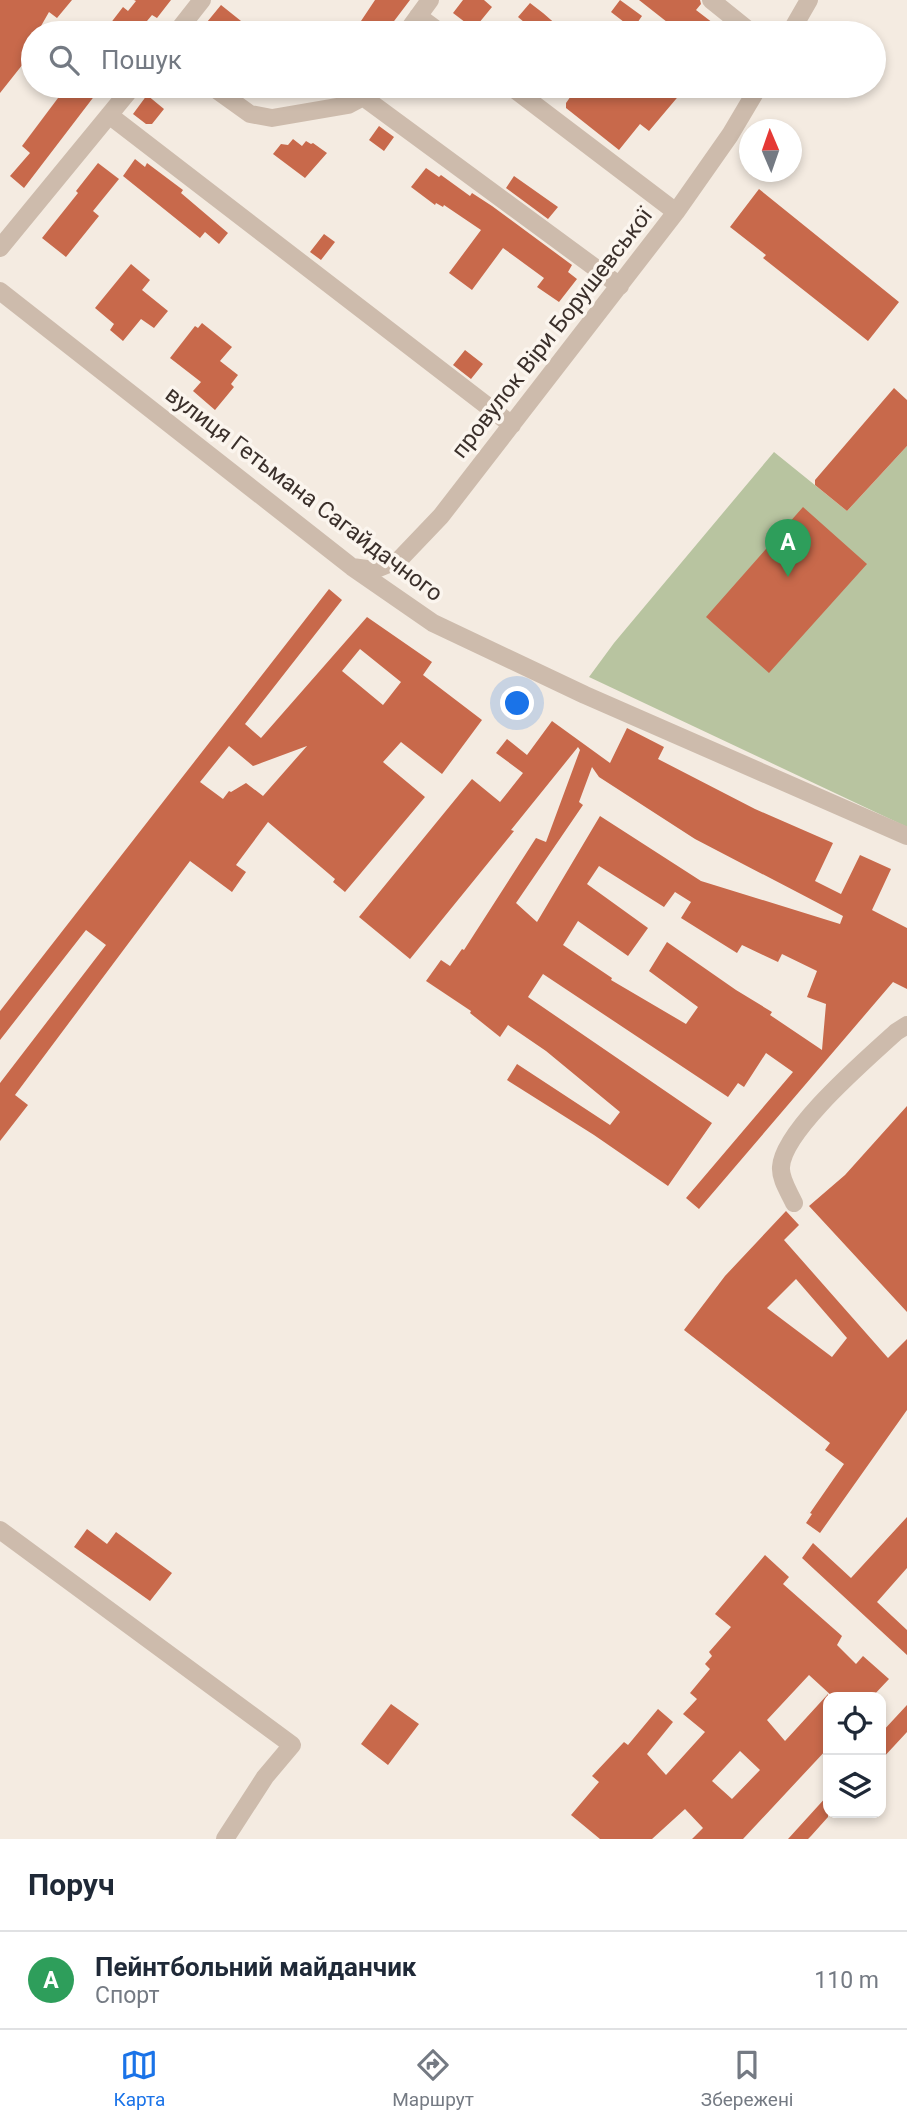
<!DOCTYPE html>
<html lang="uk">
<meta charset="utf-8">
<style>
:root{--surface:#fff;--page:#f2f2f3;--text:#1f2937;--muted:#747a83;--line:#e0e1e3;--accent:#1a73e8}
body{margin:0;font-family:Roboto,sans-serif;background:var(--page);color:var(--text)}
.controls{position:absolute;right:21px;bottom:21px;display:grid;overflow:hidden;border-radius:14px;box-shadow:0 4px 10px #0003}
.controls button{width:63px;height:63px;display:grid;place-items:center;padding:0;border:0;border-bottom:2px solid var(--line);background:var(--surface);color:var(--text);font:35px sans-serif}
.compass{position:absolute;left:739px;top:119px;width:63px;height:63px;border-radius:50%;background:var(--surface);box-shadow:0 4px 10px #0003;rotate:358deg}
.you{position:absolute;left:518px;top:704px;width:24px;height:24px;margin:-18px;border:5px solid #fff;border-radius:50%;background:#1a73e8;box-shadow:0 0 0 10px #1a73e833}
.badge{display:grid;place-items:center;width:46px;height:46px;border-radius:50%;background:var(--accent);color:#fff;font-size:23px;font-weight:700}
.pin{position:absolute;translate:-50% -58px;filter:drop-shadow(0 2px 4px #0008)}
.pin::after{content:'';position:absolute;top:37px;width:24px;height:21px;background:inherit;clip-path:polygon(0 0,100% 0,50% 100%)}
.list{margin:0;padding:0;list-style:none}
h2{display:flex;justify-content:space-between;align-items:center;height:91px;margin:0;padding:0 28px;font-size:30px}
h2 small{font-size:23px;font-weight:400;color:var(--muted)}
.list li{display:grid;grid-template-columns:46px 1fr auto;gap:21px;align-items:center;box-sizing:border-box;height:98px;padding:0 28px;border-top:2px solid var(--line)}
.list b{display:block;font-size:26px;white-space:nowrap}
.list p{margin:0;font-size:23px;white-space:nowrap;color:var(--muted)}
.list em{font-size:23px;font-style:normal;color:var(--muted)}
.icon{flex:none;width:38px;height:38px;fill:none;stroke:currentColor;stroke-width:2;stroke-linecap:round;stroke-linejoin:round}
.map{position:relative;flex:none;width:907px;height:1839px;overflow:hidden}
.search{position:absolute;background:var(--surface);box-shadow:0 4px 10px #0003;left:21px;right:21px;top:21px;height:77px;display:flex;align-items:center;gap:18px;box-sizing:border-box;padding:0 24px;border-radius:38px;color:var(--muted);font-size:26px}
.sheet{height:189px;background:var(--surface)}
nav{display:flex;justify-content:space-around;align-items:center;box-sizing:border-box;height:98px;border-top:2px solid var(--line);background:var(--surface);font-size:19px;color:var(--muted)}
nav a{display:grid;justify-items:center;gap:4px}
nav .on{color:var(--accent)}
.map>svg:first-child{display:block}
</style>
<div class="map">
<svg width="907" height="1839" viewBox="0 0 907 1839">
<rect width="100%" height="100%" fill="#f4ebe1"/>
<!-- pitch -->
<path fill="#b8c4a0" d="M907,446V827L589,677L614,643L774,452L847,511Z"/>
<!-- building -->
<path fill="#c8694b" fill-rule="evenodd" d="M0,0H72L57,18L49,12L37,33H33V72L23,64L0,93Z
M134,0H171L157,18L152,15L137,33H103L123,7L128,11L136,1Z
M375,0H410L385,33H353Z
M463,0H484L492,7L474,29L453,13Z
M620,0L642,16L633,29L611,12Z
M639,0H700L701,4L696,10L726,33H681Z
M530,3L543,13L566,33H537L518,17Z
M221,5L256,33H198Z
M67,86H102L24,188L10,176L30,153L22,146Z
M578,86H687L649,131L640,124L619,150L566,108V103Z
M147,95L164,109L152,124H146L133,114Z
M379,126L394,137L384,151L369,140Z
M293,139L302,146L306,141L311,144L313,143L327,153L305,178L273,154L281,144L288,145Z
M135,159L145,167L147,163L183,190L181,193L228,233L219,244L205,232L200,238L123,176Z
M98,163L119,179L93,211L99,216L66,257L42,238L78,193L76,191Z
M426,168L439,177L441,175L470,196L472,193L492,206L572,265L568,272L577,279L559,302L537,287L544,278L503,248L472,290L449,273L481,230L444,205L443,207L436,203L435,205L411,187Z
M514,176L558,207L548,219L506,188Z
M759,189L899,302L868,341L763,258L766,255L730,227Z
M324,234L335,242L321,260L310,252Z
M131,264L150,280L142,290L168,311L154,328L141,319L123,341L110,330L114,324L95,308Z
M202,323L232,347L220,361L238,375L231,384L234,387L215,410L193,391L201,382L170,358L195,326L198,328Z
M465,350L483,364L471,379L453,365Z
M894,388L907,400V446L847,511L815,485V480Z
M803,507L867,564L769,673L706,617Z
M329,589L342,600L245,724L261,738L367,617L432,662L423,675L482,720L442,774L401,742L383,762L425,797L345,892L333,882L335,879L268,822L236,865L246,872L232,892L190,861L15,1095L28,1105L0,1141V1083L106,945L86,930L0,1040V1011ZM360,649L401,682L383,705L342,671ZM229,746L253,766L307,746L263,796L246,783L231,792L229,791L223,799L200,782Z
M552,721L610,763L627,728L664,747L658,759L755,809L833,843L815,881L841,894L860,855L891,869L872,910L907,928V989L893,982L699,1209L686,1198L793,1072L766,1053L744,1087L738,1083L728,1097L543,974L528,997L712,1123L668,1186L594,1135L507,1080L517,1064L610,1125L620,1112L546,1051L508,1025L500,1037L470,1013L471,1011L426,981L441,960L450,966L462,949L464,950L536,838L546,842L580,750L578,747L511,830L514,831L410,959L359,917L472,779L500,802L523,773L496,753L507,739L527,755ZM592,767L599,777L695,839L843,916L840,924L701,881L600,816L537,922L516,903L583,805L579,802ZM599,866L664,907L675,892L691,902L681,918L737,953L742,945L778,962L782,954L817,971L807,997L826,1004L822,1050L770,1015L772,1012L736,990L667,942L649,971L698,1007L686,1024L611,980L612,978L563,945L578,921L628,956L648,928L587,884Z
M907,1106V1312L809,1206L845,1175Z
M786,1211L799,1225L784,1240L888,1358L907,1339V1410L820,1533L806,1523L812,1514L810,1513L844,1464L825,1450L830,1443L684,1330L725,1276ZM796,1279L847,1338L832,1357L767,1308Z
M907,1517V1568L877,1602L907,1630V1655L802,1558L813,1543L851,1578Z
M87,1529L107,1544L116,1532L172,1573L150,1601L74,1547Z
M765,1555L789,1577L783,1584L842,1636L837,1645L856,1664L863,1656L889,1679L872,1697H833L809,1675L767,1720L785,1741L828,1694V1748L743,1839H692L703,1828L685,1809L652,1839H600L571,1815L599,1782L592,1776L624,1742L628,1745L658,1709L673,1722L647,1754L666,1775L705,1732L683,1714L697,1699L690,1693L710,1669L705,1664L712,1656L709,1652L731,1627L715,1614ZM740,1751L760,1770L732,1799L712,1781Z
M391,1704L419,1724L388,1765L361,1744Z
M907,1705V1732L881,1760V1733Z
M828,1795V1817L811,1836L808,1839H788Z"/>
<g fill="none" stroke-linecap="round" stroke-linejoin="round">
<!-- minor -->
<path stroke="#cdbbac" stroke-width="18" d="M711,0L752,33
M418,16L441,33
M176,33L202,0
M406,33L430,0
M790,33L809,0
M211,86L250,114L272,118L348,105L363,97L371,86
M510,86L676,212
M363,97L620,286
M109,115L512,425
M0,248L133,86
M0,291L352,567L433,623L585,695L907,836
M352,567L374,570L399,560L441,516L676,212L730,135L759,86
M794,1203C789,1192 780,1179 781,1167C783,1130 868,1058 896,1032L907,1025
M0,1530L292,1745L265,1777L225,1839"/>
</g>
<g text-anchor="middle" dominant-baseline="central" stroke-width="7" stroke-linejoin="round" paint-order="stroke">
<!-- street labels -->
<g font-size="23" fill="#3b302b" stroke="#fbf5ee">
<text transform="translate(552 333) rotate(-52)">провулок Віри Борушевської</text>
<text transform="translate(304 494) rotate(37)">вулиця Гетьмана Сагайдачного</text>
</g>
</g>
</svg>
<div class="controls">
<button><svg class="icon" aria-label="locate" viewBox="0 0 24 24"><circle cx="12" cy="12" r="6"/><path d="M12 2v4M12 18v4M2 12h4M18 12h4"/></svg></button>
<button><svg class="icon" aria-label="layers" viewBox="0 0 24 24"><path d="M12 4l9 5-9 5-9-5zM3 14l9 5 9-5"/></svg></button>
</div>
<svg class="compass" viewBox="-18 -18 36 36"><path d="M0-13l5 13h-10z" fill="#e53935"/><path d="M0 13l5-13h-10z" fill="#747a83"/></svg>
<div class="you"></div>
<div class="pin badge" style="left:788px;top:577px;background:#2e9e5b">A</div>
<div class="search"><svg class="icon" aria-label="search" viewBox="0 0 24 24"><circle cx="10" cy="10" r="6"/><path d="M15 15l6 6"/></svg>Пошук</div>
</div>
<section class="sheet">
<h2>Поруч<small></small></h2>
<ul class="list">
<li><span class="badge" style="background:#2e9e5b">A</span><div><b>Пейнтбольний майданчик</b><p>Спорт</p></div><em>110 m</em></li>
</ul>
</section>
<nav>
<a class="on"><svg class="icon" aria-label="map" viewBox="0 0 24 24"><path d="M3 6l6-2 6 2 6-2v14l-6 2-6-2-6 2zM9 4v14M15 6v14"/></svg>Карта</a>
<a><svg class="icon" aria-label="directions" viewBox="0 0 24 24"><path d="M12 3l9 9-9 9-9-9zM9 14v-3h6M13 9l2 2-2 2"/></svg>Маршрут</a>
<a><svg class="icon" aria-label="saved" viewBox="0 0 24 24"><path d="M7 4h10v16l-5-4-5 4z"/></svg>Збережені</a>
</nav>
